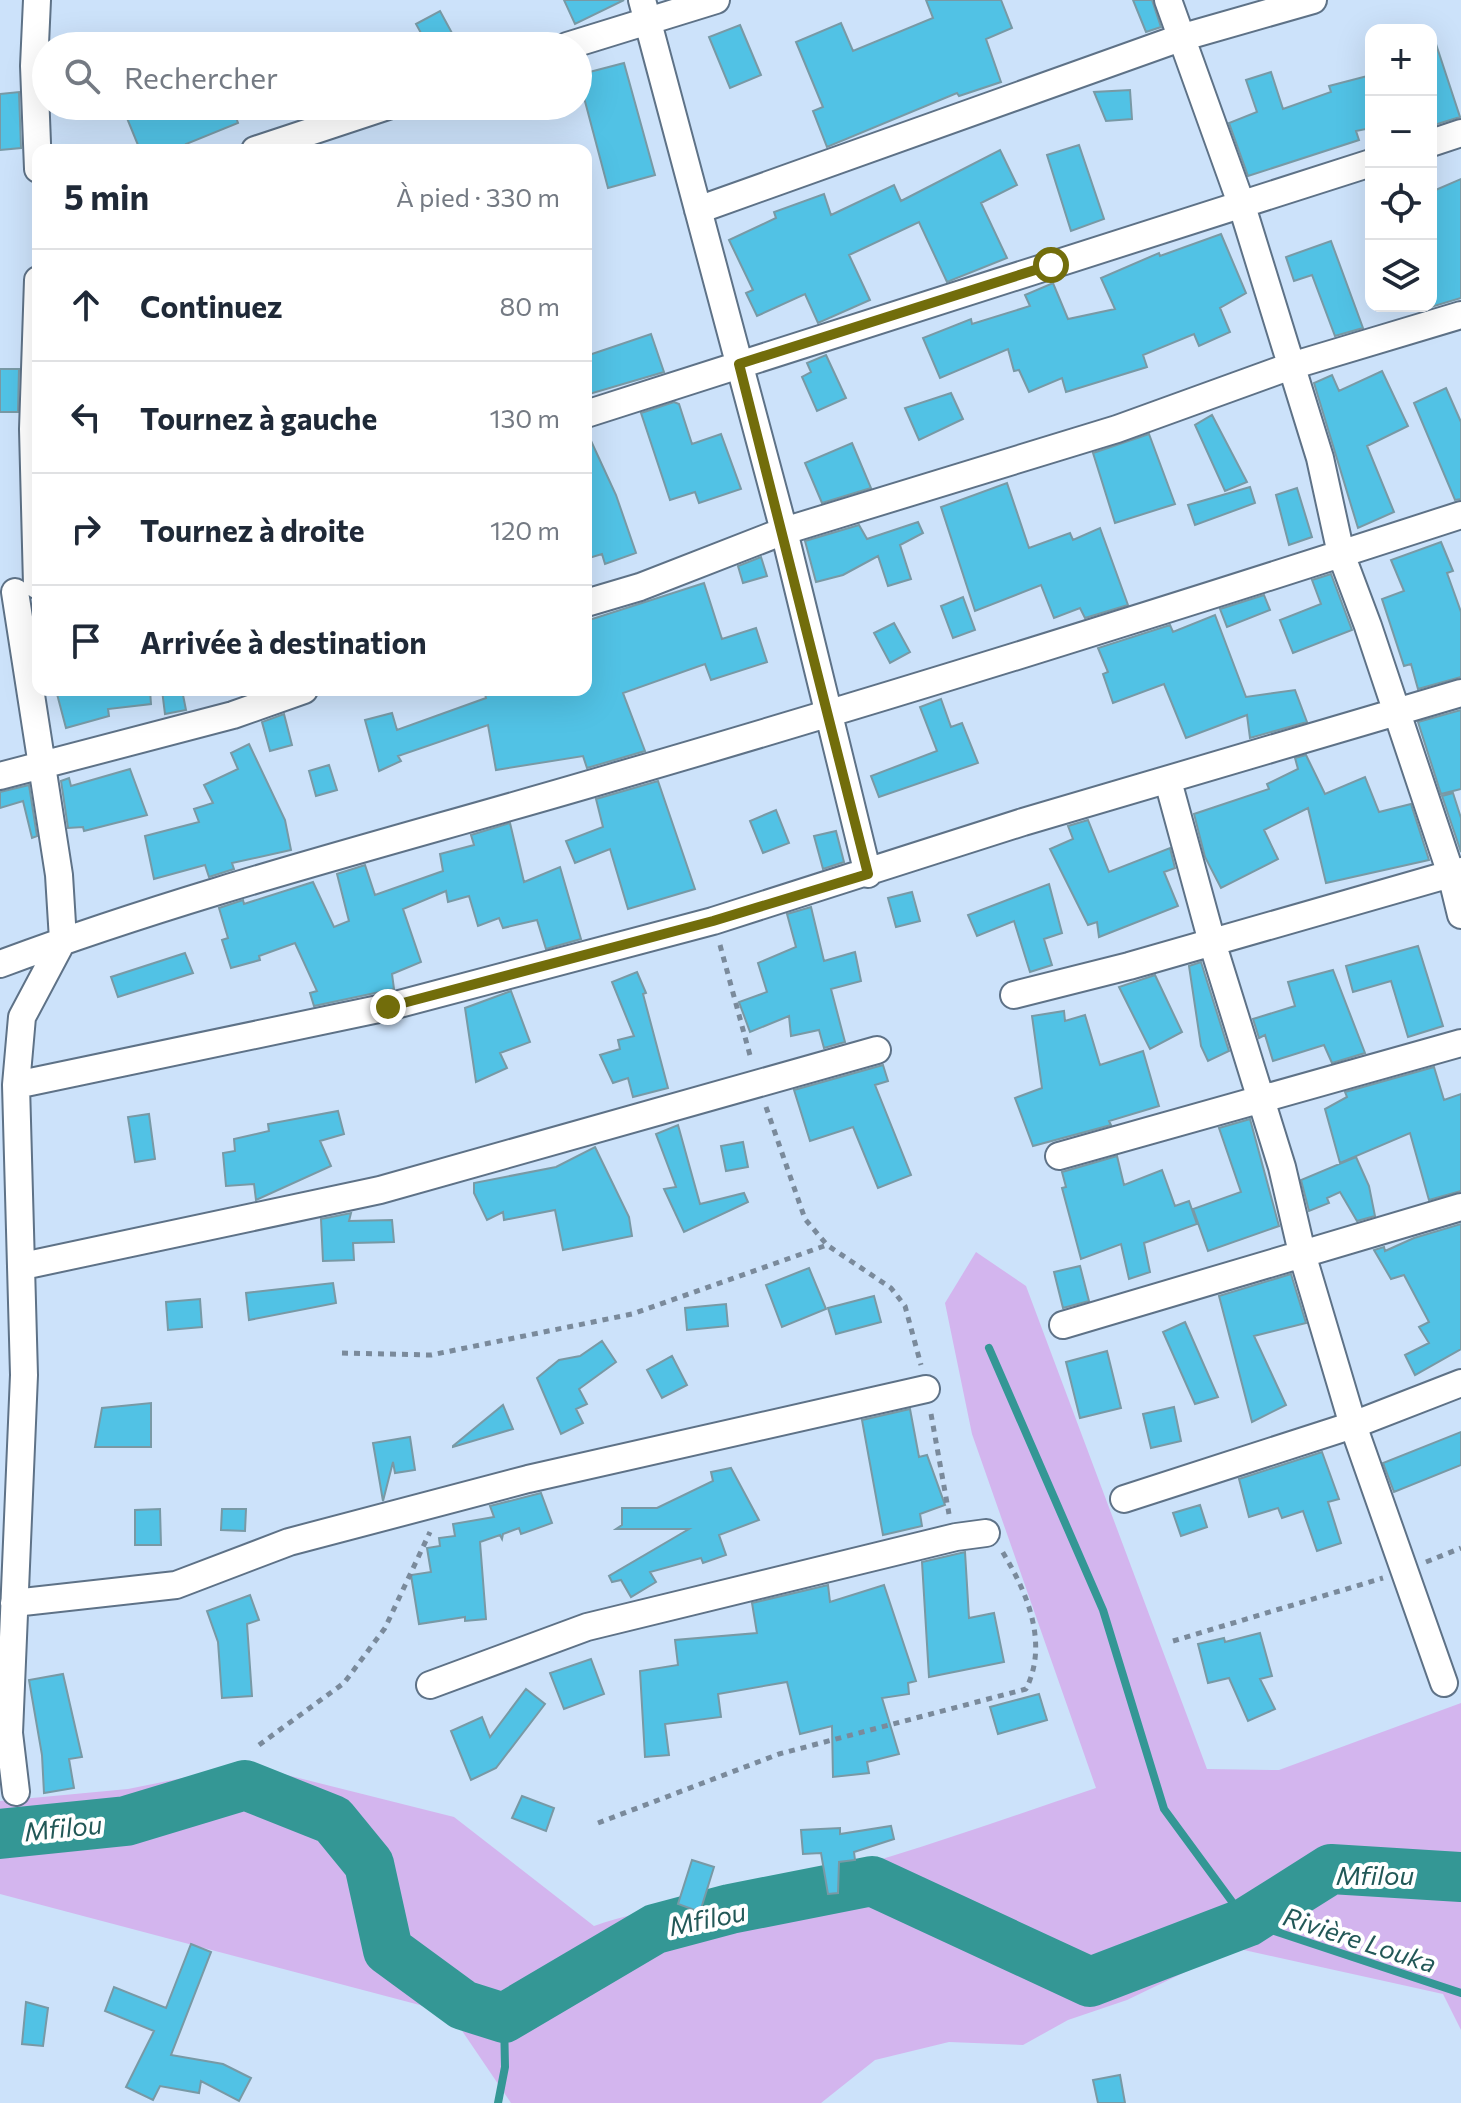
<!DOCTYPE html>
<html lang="fr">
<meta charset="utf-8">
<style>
:root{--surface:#fff;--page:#f2f2f3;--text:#1f2937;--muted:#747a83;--line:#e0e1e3}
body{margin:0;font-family:Commissioner,sans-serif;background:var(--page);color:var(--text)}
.controls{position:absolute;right:24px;top:24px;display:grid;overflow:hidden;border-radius:16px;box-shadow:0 8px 32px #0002}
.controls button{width:72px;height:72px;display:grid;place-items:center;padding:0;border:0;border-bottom:2px solid var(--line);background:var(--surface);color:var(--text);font:40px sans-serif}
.stop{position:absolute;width:24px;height:24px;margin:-18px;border:6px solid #726d0b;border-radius:50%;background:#fff}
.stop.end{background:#726d0b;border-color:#fff;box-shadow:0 2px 8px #0008}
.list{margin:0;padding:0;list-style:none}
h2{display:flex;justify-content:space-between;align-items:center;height:104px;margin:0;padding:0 32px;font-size:34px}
h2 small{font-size:26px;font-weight:400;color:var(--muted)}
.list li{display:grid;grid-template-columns:52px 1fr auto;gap:24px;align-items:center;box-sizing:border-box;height:112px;padding:0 32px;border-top:2px solid var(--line)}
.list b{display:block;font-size:30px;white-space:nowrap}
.list em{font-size:26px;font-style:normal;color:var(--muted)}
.icon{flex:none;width:44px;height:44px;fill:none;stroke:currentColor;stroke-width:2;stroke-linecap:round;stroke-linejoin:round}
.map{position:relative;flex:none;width:1461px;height:2103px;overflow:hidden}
.search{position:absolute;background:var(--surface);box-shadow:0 8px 32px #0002;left:32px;top:32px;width:560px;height:88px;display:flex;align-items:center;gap:20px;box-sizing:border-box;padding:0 28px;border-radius:44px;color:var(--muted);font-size:30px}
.panel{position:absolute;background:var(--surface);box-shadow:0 8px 32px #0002;left:32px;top:144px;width:560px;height:552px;border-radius:16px}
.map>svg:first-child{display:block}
</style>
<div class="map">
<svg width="1461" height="2103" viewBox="0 0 1461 2103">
<rect width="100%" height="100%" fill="#cce2fa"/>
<!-- green -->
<path fill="#d3b5ee" d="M976,1252L1026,1286L1207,1769L1279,1770L1461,1703V2030L1443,1994L1235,1948L1127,2000L1068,2020L1023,2045L949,2042L875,2060L821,2103H511L450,2013L0,1894V1801L128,1789L247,1765L454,1817L594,1926C649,1906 698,1906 754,1894C871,1867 983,1826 1096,1788L972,1434L945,1303Z"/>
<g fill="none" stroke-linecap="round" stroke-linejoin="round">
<!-- stream -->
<path stroke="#349795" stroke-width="8" d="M989,1348L1103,1610L1164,1809L1247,1922L1461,1993
M498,2103L505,2067L504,2018"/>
<!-- river -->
<path stroke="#349795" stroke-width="50" d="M0,1834L126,1821L245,1785L333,1820L369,1864L388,1950L463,2005L504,2018L655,1929L730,1909L872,1881L1090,1982L1247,1922L1331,1869L1461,1877"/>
</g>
<!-- building -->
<path fill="#51c2e5" stroke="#7899a5" stroke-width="2" d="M564,0H624L575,24Z
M926,0H1001L1012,28L986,39L1001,82L959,96L957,93L827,147L813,111L823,107L796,42L841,23L853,51L933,18Z
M1133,0H1152L1161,27L1146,32Z
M440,11L452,33L428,46L416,24Z
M740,25L761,75L730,88L709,37Z
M1435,41L1460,117L1431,126V42Z
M624,63L655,175L608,188L578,75Z
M1271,72L1283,109L1331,92L1329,86L1371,75V128L1356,131L1359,140L1248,176L1229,123L1257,112L1246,80Z
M1130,90L1132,119L1106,121L1094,92Z
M19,92L21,148L0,150V94Z
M122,106H232L238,123L186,144L188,150H140Z
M1079,145L1104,219L1071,231L1047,155Z
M1000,150L1017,185L981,203L1007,258L947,282L919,222L849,255L870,300L818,323L805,294L757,316L746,293L753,290L729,240L776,218L774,212L824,194L831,215L894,185L901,201Z
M1461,179V298L1431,307V192Z
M1221,234L1246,293L1220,308L1230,332L1199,346L1194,334L1143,355L1147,367L1066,392L1062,378L1029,392L1019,370L1014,371L1008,349L940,378L923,338L971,319L972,324L1030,306L1025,295L1053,283L1068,319L1115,309L1101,278L1159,253L1160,256Z
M1331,241L1363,328L1335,336L1312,275L1294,281L1286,257Z
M651,334L664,372L586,395V356Z
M826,355L846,398L817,411L802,377L811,372L807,363Z
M0,369H19L18,412H0Z
M1382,371L1408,426L1367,446L1394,512L1358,528L1314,383L1332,375L1339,391Z
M1446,388L1461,422V499L1455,500L1414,403Z
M951,393L963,419L919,440L905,408Z
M674,402L679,404L692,444L721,434L741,489L699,503L695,492L670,500L641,413Z
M1212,415L1247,482L1225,491L1195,425Z
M586,430L616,495L636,553L605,564L602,554L586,559Z
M1149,434L1175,504L1115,523L1093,453Z
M852,443L871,488L822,503L805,463Z
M1007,483L1029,548L1070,533L1073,540L1100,528L1128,605L1085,618L1080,608L1054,618L1041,585L975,611L941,507Z
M1250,487L1255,503L1195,525L1188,505Z
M1297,488L1312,537L1289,545L1276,495Z
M918,522L923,533L900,545L911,579L888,586L878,556L843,575L816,582L805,541L859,525L867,539Z
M1441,542L1453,571L1447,573L1461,612V677L1418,689L1411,664L1404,666L1382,599L1404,591L1391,560Z
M761,557L767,576L743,583L738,566Z
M1331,574L1352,630L1293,653L1280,620L1321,604L1312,580Z
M704,583L722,639L756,628L767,662L711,680L705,664L623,693L645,751L587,768L583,756L496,770L488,725L398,756L401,761L379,771L365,720L392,713L397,730L486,698L484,690H586V621Z
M1264,595L1270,610L1227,627L1220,609Z
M963,597L975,630L953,638L941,606Z
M1215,615L1246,697L1295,690L1307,722L1250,738L1247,715L1186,738L1164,684L1113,703L1103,674L1108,672L1098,648L1170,625L1173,632Z
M894,623L910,652L890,663L874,633Z
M72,690H150L151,704L108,709L109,716L66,728L57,694Z
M162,690H182L186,710L165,714Z
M941,699L951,727L962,723L978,763L879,797L871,776L937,751L920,707Z
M1461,710V789L1441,794L1418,722Z
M284,714L292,745L270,751L262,722Z
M249,744L285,820L291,850L232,863L234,869L209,877L205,865L154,879L145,836L199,822L194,809L213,803L204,785L238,769L231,753Z
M1306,755L1325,794L1365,777L1379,812L1411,804L1429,860L1326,883L1308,808L1264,830L1278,859L1221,888L1205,857L1194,814L1269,789L1267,784L1298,769L1295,758Z
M329,765L337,790L316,796L309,771Z
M130,769L147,815L84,831L83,827L68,828L61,781L69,778L71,786Z
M658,781L695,889L628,909L610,849L575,863L566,841L603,827L596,799Z
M29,785L37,836L32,838L23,801L0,808V792Z
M1453,793L1461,818V852L1442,796Z
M776,810L789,843L763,853L750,821Z
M1088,820L1109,872L1170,848L1175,868L1164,872L1178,906L1099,937L1097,922L1088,925L1050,849L1073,839L1068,826Z
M510,823L524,882L560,867L581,939L546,949L537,920L503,928L499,918L478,926L469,896L448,902L446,891L403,909L421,962L392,974L394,989L314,1006L310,993L317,991L295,943L259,956L260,960L231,968L222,940L228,938L219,908L243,900L244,904L313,882L334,927L349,921L337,874L365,865L375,895L443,871L440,854L474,845L471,835Z
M836,831L844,862L823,869L814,836Z
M1049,884L1062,933L1044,939L1052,965L1030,972L1014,921L977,936L968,915Z
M912,892L920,921L896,927L888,898Z
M811,907L824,961L855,952L861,981L831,989L845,1042L824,1048L819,1030L791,1036L789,1016L750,1032L739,1002L767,992L758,963L796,947L787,914Z
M1418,946L1443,1026L1408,1037L1391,981L1353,992L1346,966Z
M185,953L193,973L118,997L111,977Z
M1201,962L1229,1051L1208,1061L1201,1046L1189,966Z
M1333,970L1365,1053L1332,1063L1324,1045L1273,1061L1265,1035L1259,1038L1253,1019L1295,1006L1288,982Z
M637,972L646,993L643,994L668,1088L633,1097L628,1078L613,1083L600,1055L620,1049L618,1040L634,1036L612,982Z
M1155,975L1182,1032L1150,1049L1119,987Z
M511,991L530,1042L500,1053L507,1068L476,1082L465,1008Z
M1064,1011L1065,1021L1085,1015L1100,1065L1143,1051L1159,1106L1109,1121L1111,1125L1033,1146L1015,1098L1042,1088L1032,1016Z
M883,1065L888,1081L875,1085L911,1175L878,1188L853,1127L810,1141L794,1090Z
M1434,1067L1444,1100L1461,1094V1191L1429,1200L1410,1133L1340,1163L1325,1109L1347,1097L1345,1092Z
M338,1111L344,1134L320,1141L331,1166L256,1200L254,1184L226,1186L223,1153L235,1151L234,1139L269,1131L268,1124Z
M149,1114L155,1159L135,1162L128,1117Z
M1250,1119L1279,1226L1208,1251L1193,1209L1241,1192L1219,1128Z
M678,1125L700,1204L744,1193L748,1202L684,1232L664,1189L676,1187L656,1134Z
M743,1142L748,1167L726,1171L721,1146Z
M595,1147L629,1217L632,1236L563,1250L555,1210L504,1220L503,1212L487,1220L474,1193V1183L556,1167Z
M1117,1156L1124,1185L1162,1170L1175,1206L1189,1201L1197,1224L1144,1243L1150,1272L1129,1279L1121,1244L1081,1259L1062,1188L1066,1187L1062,1172Z
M1356,1157L1369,1186L1375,1216L1357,1221L1340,1192L1327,1198L1329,1203L1309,1211L1301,1180Z
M351,1213L349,1221L392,1220L394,1242L353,1243L354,1260L323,1261L321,1219Z
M1461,1224V1349L1415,1375L1405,1355L1429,1343L1419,1327L1429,1322L1404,1275L1391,1279L1374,1250L1384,1247L1385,1251L1414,1238Z
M1080,1266L1089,1301L1063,1308L1054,1272Z
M809,1268L826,1309L782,1327L766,1285Z
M1291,1274L1306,1323L1254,1336L1286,1405L1252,1422L1219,1296Z
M333,1283L336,1303L249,1320L246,1293Z
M874,1296L881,1322L836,1334L828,1308Z
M200,1299L202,1327L168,1330L166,1302Z
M726,1304L728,1326L687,1330L685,1308Z
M1185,1322L1218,1397L1195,1404L1163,1332Z
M602,1341L616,1362L579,1389L587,1404L576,1409L583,1423L561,1434L537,1378L559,1360L580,1356Z
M1107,1351L1121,1408L1080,1418L1066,1362Z
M672,1356L687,1385L662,1398L647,1370Z
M151,1403V1447H95L102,1408Z
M503,1405L513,1429L453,1447V1446Z
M1174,1407L1181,1441L1151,1448L1143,1414Z
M910,1409L919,1457L927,1455L945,1505L920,1514L922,1526L883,1535L862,1420Z
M1461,1432V1465L1394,1492L1383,1463Z
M410,1437L415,1470L395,1473L393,1462L383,1501L373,1443Z
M1322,1452L1339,1499L1328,1502L1341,1543L1317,1551L1303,1511L1282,1518L1278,1508L1249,1517L1239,1479Z
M731,1468L759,1520L719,1535L726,1555L703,1563L701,1558L650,1572L656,1582L631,1597L621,1580L612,1582L609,1576L689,1529H616L622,1525V1508H657L713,1481L711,1472Z
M541,1493L552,1523L521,1534L519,1528L503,1534L502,1539L500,1535L480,1542L486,1619L465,1621V1617L419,1624L411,1575L431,1572L427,1548L440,1546L439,1538L455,1536L453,1524L494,1517L490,1506Z
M1200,1505L1207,1527L1181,1536L1173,1513Z
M160,1509L161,1545H135V1510Z
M222,1509H246L245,1531L221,1530Z
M965,1552L969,1618L994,1613L1004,1662L929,1677L922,1562Z
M828,1585L830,1602L884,1585L916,1681L908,1683L909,1694L882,1698L899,1754L867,1762L869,1773L833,1777L832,1726L800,1734L787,1682L718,1694L721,1717L665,1724L669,1755L645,1757L640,1671L678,1665L675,1640L757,1633L752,1603Z
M250,1595L259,1620L247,1624L252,1696L222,1698L218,1642L207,1611Z
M1260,1633L1272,1676L1260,1679L1275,1709L1248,1721L1229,1678L1208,1683L1198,1644L1224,1638L1225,1642Z
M591,1659L604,1694L564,1709L550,1673Z
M63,1674L82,1757L69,1759L74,1788L44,1793L42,1755L29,1680Z
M526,1689L545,1704L496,1768L471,1780L451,1731L482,1717L490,1737Z
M1039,1694L1047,1720L998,1734L990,1707Z
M522,1796L554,1808L546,1831L512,1818Z
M891,1826L894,1839L854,1852L855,1860L839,1862L838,1893L828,1894L821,1853L803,1854L801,1830L840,1828V1834Z
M692,1860L714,1867L700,1912L678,1904Z
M191,1944L211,1952L171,2055L223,2064L251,2078L239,2101L201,2081L199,2093L160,2086L153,2100L126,2087L154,2031L105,2011L114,1987L166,2008Z
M26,2002L48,2008L43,2046L22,2044Z
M1120,2075L1125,2103H1098L1093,2080Z"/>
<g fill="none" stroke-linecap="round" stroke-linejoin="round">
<!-- minor casing -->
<g stroke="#5e7287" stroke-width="30">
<path id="minor" d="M37,0L34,66L38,169
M642,0L784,531L868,874
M1168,0L1242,206L1320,458L1341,554L1368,626L1451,874L1461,915
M567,46L716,0
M1431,143L1461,133
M255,150L388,106
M698,210L1180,38L1313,0
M586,414L1371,163
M37,585L33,429L38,280
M15,592L59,875L63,940L22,1017L16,1085L24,1375L9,1733L16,1792
M586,603L640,587L784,531L1117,429L1291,366L1461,315
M0,776L233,715L304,690
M1168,781L1212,942L1282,1167L1303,1257L1353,1425L1444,1683
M0,964C201,889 411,837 617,776C900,694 1181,606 1461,515
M1014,995L1129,966L1461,871
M16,1085L388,1007L713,921L1023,822L1461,693
M1059,1156L1461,1043
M23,1266L380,1190L877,1050
M1063,1325L1461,1207
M1124,1499L1353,1425L1461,1383
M14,1603L176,1585L289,1542L528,1479L926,1389
M430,1685L587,1627L956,1537L986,1533"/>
</g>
<!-- path -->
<path stroke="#7a8a9b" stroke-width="5" stroke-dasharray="6 6" stroke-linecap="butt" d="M720,945L751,1059
M766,1107L805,1219L827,1245L891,1288L905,1306L921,1365
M342,1353L431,1355L632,1314L827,1245
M931,1414L949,1514
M1426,1562L1461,1548
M1173,1641L1383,1578
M259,1745L344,1683L385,1628L430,1532
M598,1823L779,1754L1026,1689C1049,1643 1027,1592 1002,1551"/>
<!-- minor -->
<use href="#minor" stroke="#fff" stroke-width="26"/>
</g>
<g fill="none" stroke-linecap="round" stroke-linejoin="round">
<!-- route -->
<path stroke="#726d0b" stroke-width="10" d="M388,1007L713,921L868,874L739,364L1051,265"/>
</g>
<g text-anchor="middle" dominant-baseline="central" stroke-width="8" stroke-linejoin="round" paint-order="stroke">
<!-- water labels -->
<g font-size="26" font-style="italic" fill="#225857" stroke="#fff">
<text transform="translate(63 1827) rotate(-6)">Mfilou</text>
<text x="1375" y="1874">Mfilou</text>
<text transform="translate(707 1918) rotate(-12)">Mfilou</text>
<text transform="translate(1360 1939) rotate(18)">Rivière Louka</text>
</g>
</g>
</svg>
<div class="controls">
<button>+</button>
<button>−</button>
<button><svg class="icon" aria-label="locate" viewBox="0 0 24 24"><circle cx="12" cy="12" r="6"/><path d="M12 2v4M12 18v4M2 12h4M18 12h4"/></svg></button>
<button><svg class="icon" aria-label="layers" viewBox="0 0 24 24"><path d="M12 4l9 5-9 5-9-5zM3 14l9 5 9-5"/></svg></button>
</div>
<div class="stop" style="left:1051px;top:265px"></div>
<div class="stop end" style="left:388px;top:1007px"></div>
<div class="search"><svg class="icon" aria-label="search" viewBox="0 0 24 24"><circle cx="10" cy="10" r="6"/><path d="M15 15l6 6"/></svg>Rechercher</div>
<section class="panel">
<h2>5 min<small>À pied · 330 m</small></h2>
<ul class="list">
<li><svg class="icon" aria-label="ahead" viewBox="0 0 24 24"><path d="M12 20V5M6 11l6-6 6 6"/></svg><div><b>Continuez</b></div><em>80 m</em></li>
<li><svg class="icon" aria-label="left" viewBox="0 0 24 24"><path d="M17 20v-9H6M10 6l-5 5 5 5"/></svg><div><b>Tournez à gauche</b></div><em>130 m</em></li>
<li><svg class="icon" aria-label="right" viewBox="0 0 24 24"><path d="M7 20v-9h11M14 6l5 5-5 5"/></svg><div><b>Tournez à droite</b></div><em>120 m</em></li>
<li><svg class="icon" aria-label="arrive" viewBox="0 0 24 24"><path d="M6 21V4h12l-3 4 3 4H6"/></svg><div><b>Arrivée à destination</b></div></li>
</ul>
</section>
</div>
